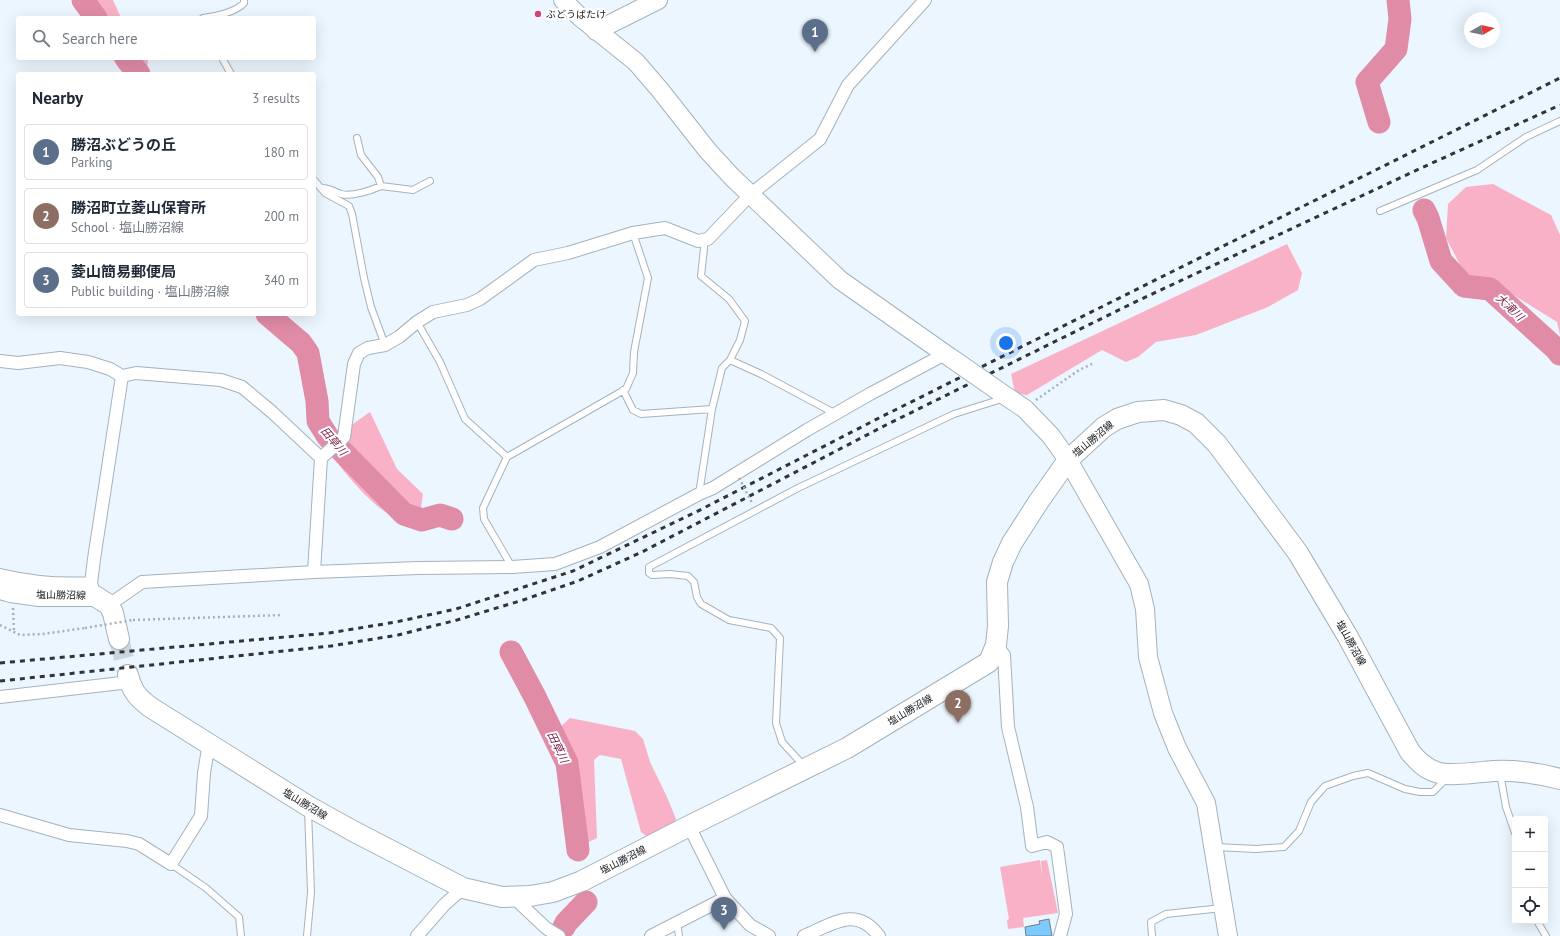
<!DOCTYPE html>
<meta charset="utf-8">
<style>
:root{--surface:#fff;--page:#f2f2f3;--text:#1f2937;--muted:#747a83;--line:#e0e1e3;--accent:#db2777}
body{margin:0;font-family:"PT Sans","Noto Sans JP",sans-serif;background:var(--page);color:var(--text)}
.controls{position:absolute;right:12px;bottom:12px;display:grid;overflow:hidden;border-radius:4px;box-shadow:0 4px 16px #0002}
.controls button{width:36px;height:36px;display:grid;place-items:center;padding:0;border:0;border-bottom:1px solid var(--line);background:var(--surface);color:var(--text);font:20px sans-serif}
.compass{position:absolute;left:1464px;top:12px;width:36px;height:36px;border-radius:50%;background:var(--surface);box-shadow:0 4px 16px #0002;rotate:81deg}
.you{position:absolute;left:1006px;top:343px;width:14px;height:14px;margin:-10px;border:3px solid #fff;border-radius:50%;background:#1a73e8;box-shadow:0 0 0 6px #1a73e833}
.badge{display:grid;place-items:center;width:26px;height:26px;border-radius:50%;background:var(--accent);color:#fff;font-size:13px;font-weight:700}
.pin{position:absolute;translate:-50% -33px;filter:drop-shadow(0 1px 2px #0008)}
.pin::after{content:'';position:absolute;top:21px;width:14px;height:12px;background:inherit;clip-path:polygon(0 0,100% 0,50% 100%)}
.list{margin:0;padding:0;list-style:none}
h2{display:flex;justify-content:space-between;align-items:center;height:52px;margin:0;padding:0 16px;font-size:17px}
h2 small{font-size:13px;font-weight:400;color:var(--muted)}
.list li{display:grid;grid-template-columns:26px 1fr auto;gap:12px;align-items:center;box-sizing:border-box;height:56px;margin:0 8px 8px;padding:0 8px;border:1px solid var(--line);border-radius:4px}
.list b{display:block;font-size:15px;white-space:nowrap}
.list p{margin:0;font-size:13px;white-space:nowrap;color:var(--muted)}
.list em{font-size:13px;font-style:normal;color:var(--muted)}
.icon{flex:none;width:22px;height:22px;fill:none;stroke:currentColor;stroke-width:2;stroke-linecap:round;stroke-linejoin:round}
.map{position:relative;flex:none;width:1560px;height:936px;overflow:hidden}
.search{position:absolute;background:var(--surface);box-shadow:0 4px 16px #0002;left:16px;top:16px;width:300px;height:44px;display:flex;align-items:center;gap:10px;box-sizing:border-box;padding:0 14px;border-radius:4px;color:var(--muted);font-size:15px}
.panel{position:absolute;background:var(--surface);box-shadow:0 4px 16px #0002;left:16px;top:72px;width:300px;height:244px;border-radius:4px}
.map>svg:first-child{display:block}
</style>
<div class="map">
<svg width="1560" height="936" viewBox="0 0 1560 936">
<rect width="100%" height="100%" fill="#ebf6ff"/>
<!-- green -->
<path fill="#f9b1c7" d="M72,0H113L121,18H85Z
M112,58H148L147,70L150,74H123Z
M1493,184L1551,215L1560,235V335L1557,322L1491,281L1466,276L1446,238L1448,204L1466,187Z
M1287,244L1302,273L1298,290L1268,307L1196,335L1156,342L1138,357L1126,362L1102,350L1027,395L1015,393L1011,374Z
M370,412L397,469L423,494L421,508L417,514C411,514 402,517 395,516C379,514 342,471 333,456L348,441L350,426Z
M570,718L635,731L643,739L650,762L667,797L676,819L673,827L651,840L641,832L621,759L600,755L594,760L597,838L585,844L564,830L562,801L564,746L558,729Z
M1040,860L1042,876L1041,861L1047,860L1058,913L1023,918L1024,927L1008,929L1007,920L1009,919L1000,867Z"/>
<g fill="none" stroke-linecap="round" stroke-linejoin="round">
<!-- river -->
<path stroke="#e08ca7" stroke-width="23" d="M83,0L96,18
M126,58L139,74
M1379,122L1367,82L1396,49L1400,19L1398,0
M1424,210L1428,218L1441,261L1464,286L1490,289L1556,349L1560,354
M267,314L301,343L308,353L317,401L318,421L328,437L404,514L422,520L440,515L452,519
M511,652L535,697L567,763L578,850
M564,927L566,923L586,902"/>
</g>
<!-- building -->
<path fill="#7dcafe" stroke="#717e87" d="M1049,919L1052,936H1026L1025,927L1040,924L1039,921Z"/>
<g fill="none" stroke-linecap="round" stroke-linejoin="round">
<!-- primary-tunnel -->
<path stroke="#cbd5dd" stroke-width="20" stroke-dasharray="20 10" stroke-linecap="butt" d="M119,639L128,675"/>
<!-- lane casing -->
<g stroke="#a5b2bc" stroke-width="8">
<path id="lane" d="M203,18C215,16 235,13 244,3V0
M222,58L231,74
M314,180L325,193L349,206L352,214L364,278L371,307L385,345
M381,186L413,190L430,181
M321,188C329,187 334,192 341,194C352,197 372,190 381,186L378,177L361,155L357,138
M1380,211L1477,170L1526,137L1560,121
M417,322L440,362L465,419L507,457
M730,360L761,374L836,414
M623,390L633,410L641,414L712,409
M699,494L712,409L722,368L730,360L740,340L745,321L729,299L701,276L705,239
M512,567L484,519L483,508L507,457L626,389L633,373L634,352L648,278L633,233
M804,766L782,742L776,723L780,638L771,628L729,620L701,604L697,597L694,582L688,576L670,574L652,575L649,573V567L798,488L954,414L1005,398
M1500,773L1506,807L1515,833
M1216,847L1256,849L1284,847L1299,831L1311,802L1325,786L1353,776L1368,773L1405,789L1420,792H1433L1447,778
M171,864L206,888L239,917L241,936
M1537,921L1546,936
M677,923L679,936
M307,936L311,892L308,810
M1152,936L1151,922L1166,914L1222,908"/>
</g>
<!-- street casing -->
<g stroke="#a5b2bc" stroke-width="14">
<path id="street" d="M0,361L18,363L60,358L88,362L110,369L122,376L94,559L91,583L95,596
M122,376L136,373L221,380L242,387L272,412L321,458
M314,572L321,458L344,437L354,364L359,353L368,348L385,345L399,337L417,322L433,312L467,305L480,299L534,260L568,253L633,233L665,228L698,241L708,239L750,195L820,139L848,85L925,0
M0,575C30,582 60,585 91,583
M109,605L142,582L314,572L418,568L512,567L555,564L600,547L699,494L713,488L807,430L870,394L945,354
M996,645L1004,655L1008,727L1027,807L1032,846L1047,842L1057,847L1066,914L1060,936
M0,697L130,682
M0,815L69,835L127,841L139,844L171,864L201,816L204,773L209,743
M689,826L725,898L750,925L769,936
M513,897L546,928L559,936
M417,936L444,905L463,888
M651,936L725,898
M804,936C833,924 856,905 879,936"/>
</g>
<!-- secondary casing -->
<g stroke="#a5b2bc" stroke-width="20">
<path id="secondary" d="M563,0L580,17L636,62L660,90L708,151L732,177L840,280L951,358
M596,31L658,0
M997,390L1025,409L1051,436L1068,460L1139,584L1145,609L1148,657L1163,713L1177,748L1206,803L1228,936"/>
</g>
<!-- primary casing -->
<g stroke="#a5b2bc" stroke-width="22">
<path id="primary" d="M0,589L11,592L39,596H95L109,605L113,613L119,639
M128,675C132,691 137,697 150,707L308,806L353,831L463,888L502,897L530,896L553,892L582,881L689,826L847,748L989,662L996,645L998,626L997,582L1003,562L1012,543L1039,501L1068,460L1104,427L1117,419L1138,412L1164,410L1181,415L1196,423L1217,444L1298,553L1348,637L1410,752C1417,760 1424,768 1436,772C1448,777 1479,772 1493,771C1516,770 1538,773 1560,779"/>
</g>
<!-- path -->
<path stroke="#a7b0b7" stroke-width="2.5" stroke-dasharray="2 3" stroke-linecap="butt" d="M1036,400L1079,370L1092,364
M13,608L14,632
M133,620L282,615
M0,625L20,635L43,634L85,628"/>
<!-- lane -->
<use href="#lane" stroke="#fff" stroke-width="6"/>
<!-- street -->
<use href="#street" stroke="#fff" stroke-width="12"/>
<!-- secondary -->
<use href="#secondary" stroke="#fff" stroke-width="18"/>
<!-- primary -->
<use href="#primary" stroke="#fff" stroke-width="20"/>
<!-- rail -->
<path stroke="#2e3438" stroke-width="3" stroke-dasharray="5 5" stroke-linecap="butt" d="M0,663L329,633L396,622L456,609L573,571L696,512L879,418L1560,78
M0,681L331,646L398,635L457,620L523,600L578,581L642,552L886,425L1133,303L1419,169L1560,105"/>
<!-- secondary-bridge casing -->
<g stroke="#a5b2bc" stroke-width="20" stroke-linecap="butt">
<path id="secondary-bridge" d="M951,358L997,390"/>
</g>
<!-- path-bridge -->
<path stroke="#a7b0b7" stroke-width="2.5" stroke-dasharray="2 3" stroke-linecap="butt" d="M739,478L752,503
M85,628L133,620"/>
<!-- secondary-bridge -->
<use href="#secondary-bridge" stroke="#fff" stroke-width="18"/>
</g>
<!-- markers -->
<circle fill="#cf447c" stroke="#fff" stroke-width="1.5" cx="538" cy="14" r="4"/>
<g text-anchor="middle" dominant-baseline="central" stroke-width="4" stroke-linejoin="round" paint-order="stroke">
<!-- poi labels -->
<g font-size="10" fill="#14191d" stroke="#fff" text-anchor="start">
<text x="546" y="14">ぶどうばたけ</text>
</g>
<!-- street labels -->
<g font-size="10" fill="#14191d" stroke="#fff">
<text transform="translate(1093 439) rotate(-40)">塩山勝沼線</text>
<text transform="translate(61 595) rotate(1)">塩山勝沼線</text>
<text transform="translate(1351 643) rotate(61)">塩山勝沼線</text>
<text transform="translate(910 710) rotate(-31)">塩山勝沼線</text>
<text transform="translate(305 804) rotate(31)">塩山勝沼線</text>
<text transform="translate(623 860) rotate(-27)">塩山勝沼線</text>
</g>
<!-- water labels -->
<g font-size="11" font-style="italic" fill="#74123f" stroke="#fff">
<text transform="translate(1510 307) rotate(43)">大滝川</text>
<text transform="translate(334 441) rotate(50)">田草川</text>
<text transform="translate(558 747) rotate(64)">田草川</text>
</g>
</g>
</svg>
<div class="controls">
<button>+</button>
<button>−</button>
<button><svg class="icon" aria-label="locate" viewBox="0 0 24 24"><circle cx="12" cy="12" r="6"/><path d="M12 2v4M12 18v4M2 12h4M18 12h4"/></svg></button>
</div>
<svg class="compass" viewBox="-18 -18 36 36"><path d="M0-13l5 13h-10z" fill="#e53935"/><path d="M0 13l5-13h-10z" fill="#747a83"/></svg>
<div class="you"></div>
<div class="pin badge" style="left:815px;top:52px;background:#5c6f8a">1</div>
<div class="pin badge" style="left:958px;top:723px;background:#8d6e63">2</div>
<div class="pin badge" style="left:724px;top:930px;background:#5c6f8a">3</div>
<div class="search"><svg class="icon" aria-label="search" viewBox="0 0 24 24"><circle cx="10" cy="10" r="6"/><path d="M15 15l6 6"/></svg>Search here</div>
<section class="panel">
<h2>Nearby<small>3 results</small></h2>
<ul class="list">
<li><span class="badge" style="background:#5c6f8a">1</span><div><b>勝沼ぶどうの丘</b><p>Parking</p></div><em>180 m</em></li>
<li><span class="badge" style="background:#8d6e63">2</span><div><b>勝沼町立菱山保育所</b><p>School · 塩山勝沼線</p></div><em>200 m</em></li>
<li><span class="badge" style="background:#5c6f8a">3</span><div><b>菱山簡易郵便局</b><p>Public building · 塩山勝沼線</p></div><em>340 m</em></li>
</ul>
</section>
</div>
